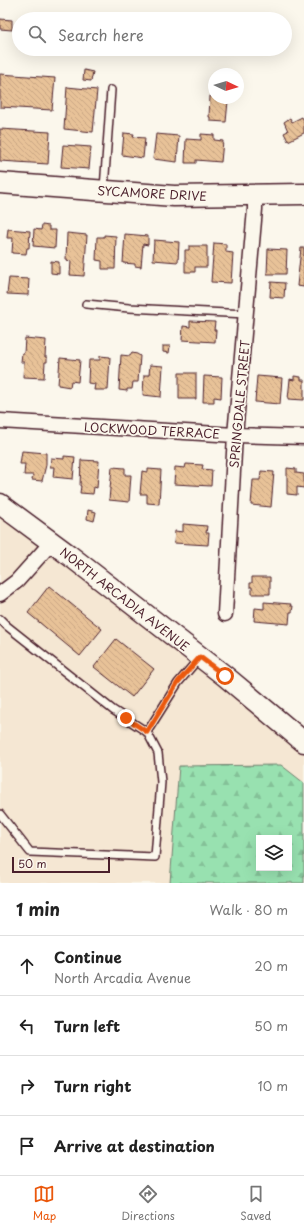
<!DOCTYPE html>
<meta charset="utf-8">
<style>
:root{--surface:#fff;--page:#f6f6f6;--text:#222;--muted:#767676;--line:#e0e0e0;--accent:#ea580c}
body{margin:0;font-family:"Playpen Sans",sans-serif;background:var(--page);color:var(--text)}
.controls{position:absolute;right:12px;bottom:12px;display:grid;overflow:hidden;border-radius:0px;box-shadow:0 4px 16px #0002}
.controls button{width:36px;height:36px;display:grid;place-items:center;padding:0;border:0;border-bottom:1px solid var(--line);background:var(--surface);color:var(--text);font:20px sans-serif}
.compass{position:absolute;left:208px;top:68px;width:36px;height:36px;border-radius:50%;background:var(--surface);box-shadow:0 4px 16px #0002;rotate:94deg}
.scale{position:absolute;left:12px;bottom:10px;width:98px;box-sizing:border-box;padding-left:4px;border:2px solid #4a1f2b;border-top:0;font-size:11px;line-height:14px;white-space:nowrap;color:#4a1f2b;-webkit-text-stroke:3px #fbf7ec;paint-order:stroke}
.stop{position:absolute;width:12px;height:12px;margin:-9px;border:3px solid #ea580c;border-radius:50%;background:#fff}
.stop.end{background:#ea580c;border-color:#fff;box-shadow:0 1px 4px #0008}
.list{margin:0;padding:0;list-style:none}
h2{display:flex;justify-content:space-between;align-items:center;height:52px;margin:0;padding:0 16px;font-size:17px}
h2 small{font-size:13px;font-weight:400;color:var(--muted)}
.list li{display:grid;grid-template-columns:26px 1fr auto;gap:12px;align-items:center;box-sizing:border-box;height:60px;padding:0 16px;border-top:1px solid var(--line)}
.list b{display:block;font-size:15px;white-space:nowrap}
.list p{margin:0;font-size:13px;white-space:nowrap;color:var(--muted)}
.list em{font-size:13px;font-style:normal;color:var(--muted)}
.icon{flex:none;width:22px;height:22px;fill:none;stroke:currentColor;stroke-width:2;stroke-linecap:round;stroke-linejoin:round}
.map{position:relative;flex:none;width:304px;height:883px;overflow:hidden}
.search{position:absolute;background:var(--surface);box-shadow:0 4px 16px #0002;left:12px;right:12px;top:12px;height:44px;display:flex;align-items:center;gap:10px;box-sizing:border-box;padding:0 14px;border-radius:22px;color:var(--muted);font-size:15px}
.sheet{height:292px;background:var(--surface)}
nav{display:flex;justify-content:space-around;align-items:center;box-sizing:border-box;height:56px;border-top:1px solid var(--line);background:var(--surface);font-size:11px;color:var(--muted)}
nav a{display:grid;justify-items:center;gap:2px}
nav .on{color:var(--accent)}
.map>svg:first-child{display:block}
</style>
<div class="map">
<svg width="304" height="883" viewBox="0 0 304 883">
<defs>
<pattern id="forest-firs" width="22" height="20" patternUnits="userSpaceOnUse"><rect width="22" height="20" fill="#98e1b0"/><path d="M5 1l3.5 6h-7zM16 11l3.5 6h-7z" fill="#84c198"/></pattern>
<pattern id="building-back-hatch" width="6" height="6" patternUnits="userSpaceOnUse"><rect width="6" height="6" fill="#e8c298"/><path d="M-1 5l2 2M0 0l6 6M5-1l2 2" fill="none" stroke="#c8a683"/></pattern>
</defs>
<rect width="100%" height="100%" fill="#fbf7ec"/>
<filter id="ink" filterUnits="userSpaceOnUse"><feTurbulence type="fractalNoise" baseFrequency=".025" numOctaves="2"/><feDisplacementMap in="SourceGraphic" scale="8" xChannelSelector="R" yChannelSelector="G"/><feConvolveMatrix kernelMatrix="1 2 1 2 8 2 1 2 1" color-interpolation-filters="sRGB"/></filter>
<g filter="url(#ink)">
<!-- built -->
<path fill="#f5e7d3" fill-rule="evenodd" d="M0,498L304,736V883H0ZM259,838H289V868H259Z"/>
<!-- forest -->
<path fill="url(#forest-firs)" stroke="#71806e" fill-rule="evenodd" d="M281,765L304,783V883H170L179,766ZM259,838H289V868H259Z"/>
<!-- building -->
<path fill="url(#building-back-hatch)" stroke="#4a1f2b" d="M0,19L12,20V30L0,29Z
M84,70L93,72L91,81L83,80Z
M0,74L55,78L52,110L0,107Z
M67,87L97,90L93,132L64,129Z
M214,95V98H225V100L228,101L226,122L210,121V117H209L210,96H214Z
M302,117L304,121V133L288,141L284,133L288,131L284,122L290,118L292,122Z
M0,129L50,132L48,164L0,161Z
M124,133L134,134L133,137L145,138L143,158L122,155Z
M156,134L179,136L177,162L153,159Z
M201,134L214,135V140L223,141L221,162L196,160V163H185L186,139L201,140Z
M63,145L91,147L89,169L61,167Z
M42,225L49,226V230H56L55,248L33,246L34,229L41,230Z
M8,229L30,231L29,248H27L26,254L12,253L13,238H7Z
M67,233L87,235L84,276L70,275L71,261L66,260Z
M125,234L148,236V245L143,244L141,267L135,266V264L123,263Z
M104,235L116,236L115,269H102V261L96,260L97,237H104Z
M154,240L179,242L178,262L153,260Z
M214,243L226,244V252L233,253L231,283L211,282Z
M189,246H207V267H195V272H185V250H189Z
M301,248H304V287L297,286Z
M268,249L287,250L286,274H267Z
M51,261L59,262V274L51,273Z
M9,278L29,279L28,295L7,294Z
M271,282L285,283L284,298L270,297Z
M190,321L215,322L214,330H216L215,342L182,340L183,326L190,327Z
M25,338L46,340L45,357H47V362H45L44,378L23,377L24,362H21L22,353H24Z
M163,346H170L169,353L163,352Z
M132,353L137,354L140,356L138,382H133L132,389H127V391L119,390L121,355L130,356Z
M100,356L110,357L108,390H94L95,384L88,383L89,360H100Z
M60,358L80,360L78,382L71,381L70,387L58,385Z
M150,365L163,366L161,397L143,395L144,375H149Z
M179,373H196V399H179Z
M204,376L222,377L221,398L214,397V402H203Z
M257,376L282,378L280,404L255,402Z
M294,376L301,377V380H304V400L288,399L290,379L294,380Z
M22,451L46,453V465L42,481L32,480L33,475H24L25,464H20Z
M64,456L75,457L73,479L53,477L54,467H50L51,458L64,459Z
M81,460L99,461L97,488L94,487L93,494L80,493L81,486H80Z
M186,464L203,465L202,469L212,470L211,486L174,484L175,467L185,468Z
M112,467L125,468V475H131L129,502L109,500Z
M287,468L296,469V473L304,474V488L297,487V495L287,494Z
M148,469L161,470L159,504L147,503V494H140L142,471L148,472Z
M261,471L274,472L271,507L251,505L253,480H260Z
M88,510L96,512L94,521L87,519Z
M183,524L207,526L206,533H209L208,545L174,543L175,531L183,532Z
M252,577H270V594H252V587H250V583H252Z
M49,586L102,629L80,656L28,613Z
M264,602L291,604L290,606H293L292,612H290L289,624L254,621L255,608L264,609Z
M116,639L154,669L132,697L94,667Z"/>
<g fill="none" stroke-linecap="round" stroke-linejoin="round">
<!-- lane casing -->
<g stroke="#4a1f2b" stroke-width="10">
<path id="lane" d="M104,189L111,90
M86,304L129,308L246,314
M0,619L7,626L113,710L147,732
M0,814L30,852L155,857L161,782L158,753L147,732L178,683L200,657"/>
</g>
<!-- street casing -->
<g stroke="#4a1f2b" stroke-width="17">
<path id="street" d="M0,421L235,435L304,437
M0,594L17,581L51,543
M225,614L235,435L255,209V195"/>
</g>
<!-- secondary casing -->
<g stroke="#4a1f2b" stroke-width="23">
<path id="secondary" d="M0,183L174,196L304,194
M0,504L69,555L225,676L304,742"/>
</g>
<!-- lane -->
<use href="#lane" stroke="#fbf7ec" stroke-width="7"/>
<!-- street -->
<use href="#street" stroke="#fbf7ec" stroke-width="14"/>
<!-- secondary -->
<use href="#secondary" stroke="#fbf7ec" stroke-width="20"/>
</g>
</g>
<g fill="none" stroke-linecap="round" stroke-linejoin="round" filter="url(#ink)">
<!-- route -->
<path stroke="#ea580c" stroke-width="5" d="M126,718L147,732L178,682L200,657L225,676"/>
</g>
<g text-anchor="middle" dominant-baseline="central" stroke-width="3.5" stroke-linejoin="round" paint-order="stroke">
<!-- street labels -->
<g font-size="12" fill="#4a1f2b" stroke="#fbf7ec">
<text transform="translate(152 193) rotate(3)">SYCAMORE DRIVE</text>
<text transform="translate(239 404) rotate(-85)">SPRINGDALE STREET</text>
<text transform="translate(152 430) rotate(3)">LOCKWOOD TERRACE</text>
<text transform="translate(125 599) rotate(38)">NORTH ARCADIA AVENUE</text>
</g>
</g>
</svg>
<div class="controls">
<button><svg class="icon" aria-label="layers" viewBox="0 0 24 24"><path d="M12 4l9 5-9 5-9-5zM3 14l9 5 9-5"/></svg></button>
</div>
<svg class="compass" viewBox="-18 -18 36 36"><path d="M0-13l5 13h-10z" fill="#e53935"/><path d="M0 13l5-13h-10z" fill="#767676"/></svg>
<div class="scale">50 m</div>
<div class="stop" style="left:225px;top:676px"></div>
<div class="stop end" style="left:126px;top:718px"></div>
<div class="search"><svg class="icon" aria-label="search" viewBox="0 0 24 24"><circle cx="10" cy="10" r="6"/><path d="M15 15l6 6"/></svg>Search here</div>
</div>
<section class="sheet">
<h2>1 min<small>Walk · 80 m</small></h2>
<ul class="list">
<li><svg class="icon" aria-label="ahead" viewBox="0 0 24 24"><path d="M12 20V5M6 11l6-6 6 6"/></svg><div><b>Continue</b><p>North Arcadia Avenue</p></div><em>20 m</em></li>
<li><svg class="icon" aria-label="left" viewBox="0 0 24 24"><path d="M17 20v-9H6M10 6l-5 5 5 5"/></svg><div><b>Turn left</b></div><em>50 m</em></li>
<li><svg class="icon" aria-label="right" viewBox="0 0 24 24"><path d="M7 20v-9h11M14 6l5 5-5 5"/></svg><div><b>Turn right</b></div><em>10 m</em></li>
<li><svg class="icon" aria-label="arrive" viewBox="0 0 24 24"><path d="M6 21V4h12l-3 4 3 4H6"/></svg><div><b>Arrive at destination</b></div></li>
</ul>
</section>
<nav>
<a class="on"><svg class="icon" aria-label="map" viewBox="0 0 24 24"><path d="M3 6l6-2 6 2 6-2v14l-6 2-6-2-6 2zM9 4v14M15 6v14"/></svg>Map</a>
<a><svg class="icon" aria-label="directions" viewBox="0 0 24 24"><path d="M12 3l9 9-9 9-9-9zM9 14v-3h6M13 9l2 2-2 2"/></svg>Directions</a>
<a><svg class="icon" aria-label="saved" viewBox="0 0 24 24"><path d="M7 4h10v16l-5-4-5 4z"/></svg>Saved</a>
</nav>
